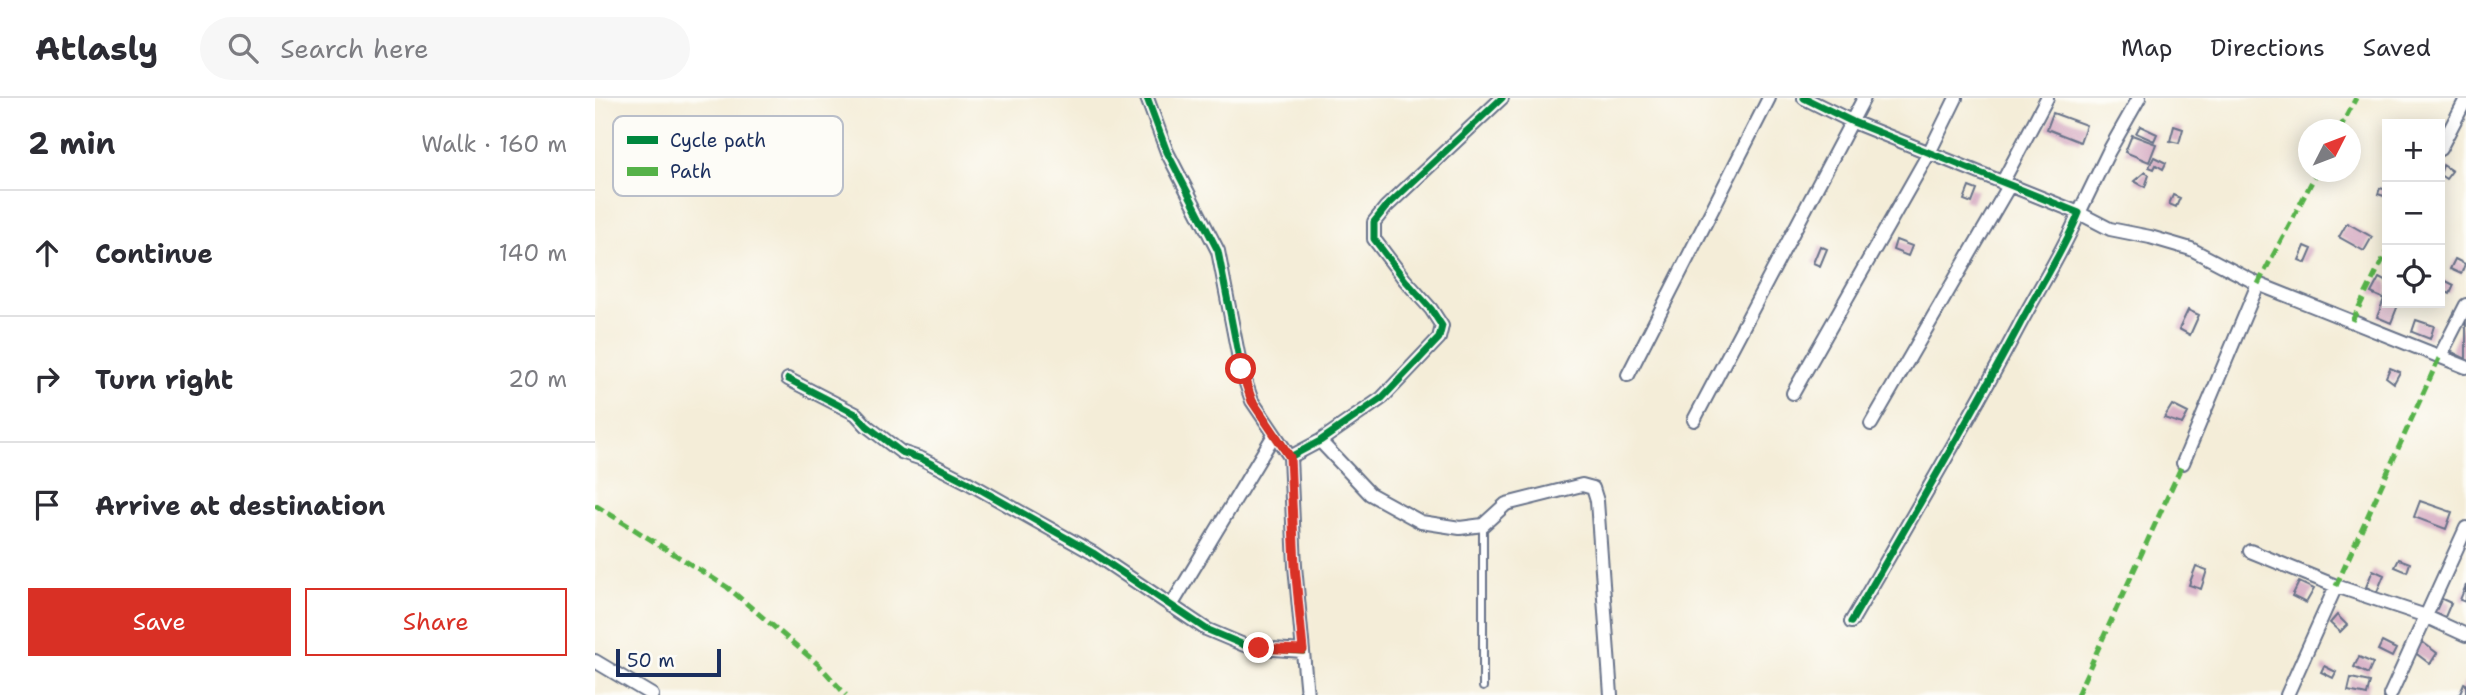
<!DOCTYPE html>
<meta charset="utf-8">
<style>
:root{--surface:#fff;--page:#f7f7f7;--text:#2b2b33;--muted:#7c7c81;--line:#e1e1e2;--accent:#d93025}
body{margin:0;font-family:"Shantell Sans",sans-serif;background:var(--page);color:var(--text)}
.controls{position:absolute;right:21px;top:21px;display:grid;overflow:hidden;border-radius:0px;box-shadow:0 4px 18px #0003}
.controls button{width:63px;height:63px;display:grid;place-items:center;padding:0;border:0;border-bottom:2px solid var(--line);background:var(--surface);color:var(--text);font:35px sans-serif}
.compass{position:absolute;left:1703px;top:21px;width:63px;height:63px;border-radius:50%;background:var(--surface);box-shadow:0 4px 18px #0003;rotate:48deg}
.scale{position:absolute;left:21px;bottom:18px;width:105px;box-sizing:border-box;padding-left:7px;border:4px solid #1b2f5e;border-top:0;font-size:19px;line-height:24px;white-space:nowrap;color:#1b2f5e;-webkit-text-stroke:5px #fdfcf7;paint-order:stroke}
.stop{position:absolute;width:21px;height:21px;margin:-16px;border:5px solid #d93025;border-radius:50%;background:#fff}
.stop.end{background:#d93025;border-color:#fff;box-shadow:0 2px 7px #0008}
.list{margin:0;padding:0;list-style:none}
h2{display:flex;justify-content:space-between;align-items:center;height:91px;margin:0;padding:0 28px;font-size:30px}
h2 small{font-size:23px;font-weight:400;color:var(--muted)}
.list li{display:grid;grid-template-columns:46px 1fr auto;gap:21px;align-items:center;box-sizing:border-box;height:126px;padding:0 28px;border-top:2px solid var(--line)}
.list b{display:block;font-size:26px;white-space:nowrap}
.list em{font-size:23px;font-style:normal;color:var(--muted)}
.actions{display:flex;gap:14px;padding:21px 28px}
.actions a{flex:1;padding:16px 0;border:2px solid var(--accent);border-radius:0px;text-align:center;font-size:24px;color:var(--accent)}
.actions .main{background:var(--accent);color:#fff}
.icon{flex:none;width:38px;height:38px;fill:none;stroke:currentColor;stroke-width:2;stroke-linecap:round;stroke-linejoin:round}
.map{position:relative;flex:none;width:1871px;height:597px;overflow:hidden}
header{display:flex;align-items:center;gap:42px;box-sizing:border-box;height:98px;padding:0 35px;background:var(--surface);border-bottom:2px solid var(--line)}
header strong{font-size:33px}
nav{display:flex;gap:38px;margin-inline-start:auto;font-size:24px}
.search{width:490px;height:63px;background:var(--page);display:flex;align-items:center;gap:18px;box-sizing:border-box;padding:0 24px;border-radius:38px;color:var(--muted);font-size:26px}
main{display:flex}
aside{flex:1;background:var(--surface)}
.map>svg:first-child{display:block}
</style>
<header>
<strong>Atlasly</strong>
<div class="search"><svg class="icon" aria-label="search" viewBox="0 0 24 24"><circle cx="10" cy="10" r="6"/><path d="M15 15l6 6"/></svg>Search here</div>
<nav><a>Map</a><a>Directions</a><a>Saved</a></nav>
</header>
<main>
<aside>
<h2>2 min<small>Walk · 160 m</small></h2>
<ul class="list">
<li><svg class="icon" aria-label="ahead" viewBox="0 0 24 24"><path d="M12 20V5M6 11l6-6 6 6"/></svg><div><b>Continue</b></div><em>140 m</em></li>
<li><svg class="icon" aria-label="right" viewBox="0 0 24 24"><path d="M7 20v-9h11M14 6l5 5-5 5"/></svg><div><b>Turn right</b></div><em>20 m</em></li>
<li><svg class="icon" aria-label="arrive" viewBox="0 0 24 24"><path d="M6 21V4h12l-3 4 3 4H6"/></svg><div><b>Arrive at destination</b></div></li>
</ul>
<div class="actions"><a class="main">Save</a><a>Share</a></div>
</aside>
<div class="map">
<svg width="1871" height="597" viewBox="0 0 1871 597">
<rect width="100%" height="100%" fill="#fdfcf7"/>
<filter id="ink" filterUnits="userSpaceOnUse"><feTurbulence type="fractalNoise" baseFrequency=".0143" numOctaves="2"/><feDisplacementMap in="SourceGraphic" scale="14" xChannelSelector="R" yChannelSelector="G"/><feConvolveMatrix kernelMatrix="1 2 1 2 8 2 1 2 1" color-interpolation-filters="sRGB"/></filter>
<filter id="wash" filterUnits="userSpaceOnUse"><feTurbulence type="fractalNoise" baseFrequency=".00686" numOctaves="4" result="noise"/><feDisplacementMap in="SourceGraphic" scale="28" xChannelSelector="R" yChannelSelector="G"/><feGaussianBlur stdDeviation="1.57" result="paint"/><feColorMatrix in="noise" values="0 0 0 0 0 0 0 0 0 0 0 0 0 0 0 0 0 1.4 0 .05"/><feComposite in="paint" operator="in"/></filter>
<g filter="url(#wash)">
<rect width="100%" height="100%" fill="#f4edd8"/>
<g id="blocks">
<!-- building -->
<path fill="#d3a6bf" d="M1458,15L1491,27L1485,44L1452,31Z
M1545,28L1562,36L1559,43L1541,35Z
M1579,28L1588,31L1584,45L1575,43Z
M1537,37L1561,46L1554,64L1530,54Z
M1559,59L1571,65L1568,71L1561,67L1559,71L1554,69Z
M1848,67L1857,73L1851,81L1845,77Z
M1550,74L1554,77L1550,89L1539,83Z
M1374,89L1382,92L1377,105L1369,102Z
M1785,90L1792,92V99L1783,96Z
M1578,97L1585,100L1581,109L1574,106Z
M1752,125L1777,139L1769,153L1744,139Z
M1301,142L1317,148L1313,158L1298,152Z
M1225,148L1232,151L1225,168L1218,165Z
M1710,148L1717,151L1711,165L1704,162Z
M1860,161L1870,166L1866,176L1855,171Z
M1784,180L1792,184V195L1789,201L1776,195Z
M1847,181L1859,187L1855,196L1845,191Z
M1789,201L1792,205L1803,207L1796,225L1782,219Z
M1593,212L1604,217L1595,237L1584,231Z
M1871,218V261L1855,253Z
M1821,222L1839,228L1835,241L1817,234Z
M1795,270L1805,274L1799,285L1791,279Z
M1577,307L1593,315L1587,326L1569,320Z
M1825,403L1857,414L1851,431L1819,419Z
M1804,461L1815,465L1812,474L1800,469Z
M1601,468L1612,472L1606,491L1594,487Z
M1778,472L1789,477L1782,494L1771,489Z
M1704,484L1719,491L1711,505L1697,498Z
M1871,487V504L1865,502Z
M1845,500L1856,505L1850,519L1839,515Z
M1742,517L1752,527L1745,534L1735,525Z
M1826,543L1842,555L1835,566L1818,553Z
M1787,544L1801,551L1797,559L1783,552Z
M1764,559L1778,565L1773,576L1759,569Z
M1729,568L1741,574L1738,580L1726,574Z
M1756,580L1775,584L1772,597L1753,593Z
M1869,585L1871,586V597H1864Z"/>
</g>
</g>
<g filter="url(#ink)">
<use href="#blocks" fill-opacity="0" stroke="#677289" stroke-width="2"/>
<g fill="none" stroke-linecap="round" stroke-linejoin="round">
<!-- lane casing -->
<g stroke="#677289" stroke-width="10">
<path id="lane" d="M888,427V589"/>
</g>
<!-- street casing -->
<g stroke="#677289" stroke-width="16">
<path id="street" d="M552,0L572,54L623,153L646,271L657,303L695,359L725,343L787,300L844,240L847,228L836,211L810,182L779,141V124L791,109L907,0
M1209,0L1258,24L1484,115C1468,154 1444,190 1424,228C1371,328 1313,426 1256,524
M1544,0L1514,53L1484,115L1515,131L1555,139L1596,151L1663,186L1871,269
M1845,51L1871,1
M1407,85L1452,0
M1845,258L1871,207
M1033,277L1174,0
M193,281L261,316L272,328L306,354L327,361L372,384L498,455L611,531L649,547L664,550L708,553
M1198,295L1334,55L1361,0
M1099,322L1269,0
M1276,326L1414,88
M725,343L775,396L826,424L865,430L888,427L911,406L987,387L998,390L1002,403L1016,597
M695,359L700,468L712,597
M1588,365L1663,186
M1655,453L1741,488L1825,516L1871,537
M576,508L679,337
M0,563L57,597
M1692,597L1741,488
M1795,597L1871,430"/>
</g>
<!-- lane -->
<use href="#lane" stroke="#fff" stroke-width="6"/>
<!-- street -->
<use href="#street" stroke="#fff" stroke-width="12"/>
<!-- quiet -->
<path stroke="#55b248" stroke-width="5" stroke-dasharray="10 5" stroke-linecap="butt" d="M1744,32L1761,0
M1663,186L1722,74
M1757,223L1792,153
M0,407L132,489L224,567L251,597
M1741,488L1845,258
M1482,597L1588,365"/>
<!-- cycleway casing -->
<g stroke="#fdfcf7" stroke-width="11">
<path id="cycleway" d="M552,0L572,54L623,153L646,271L657,303L695,359L725,343L787,300L844,240L847,228L836,211L810,182L779,141V124L791,109L907,0
M1209,0L1258,24L1484,115C1468,154 1444,190 1424,228C1371,328 1313,426 1256,524
M193,281L261,316L272,328L306,354L327,361L372,384L498,455L611,531L649,547L664,550L708,553"/>
</g>
<!-- cycleway -->
<use href="#cycleway" stroke="#00873e" stroke-width="7"/>
</g>
</g>
<g fill="none" stroke-linecap="round" stroke-linejoin="round" filter="url(#ink)">
<!-- route -->
<path stroke="#d93025" stroke-width="9" d="M646,271L657,303L695,359L700,468L708,552L664,550"/>
</g>
<!-- legend -->
<rect x="18" y="18" width="230" height="80" rx="10" fill="#fdfcf7" stroke="#b9bec9" stroke-width="2"/>
<rect x="32" y="38" width="31" height="8" fill="#00873e"/>
<rect x="32" y="69" width="31" height="9" fill="#55b248"/>
<g font-size="19" fill="#1b2f5e">
<text x="75" y="49">Cycle path</text>
<text x="75" y="80">Path</text>
</g>
</svg>
<div class="controls">
<button>+</button>
<button>−</button>
<button><svg class="icon" aria-label="locate" viewBox="0 0 24 24"><circle cx="12" cy="12" r="6"/><path d="M12 2v4M12 18v4M2 12h4M18 12h4"/></svg></button>
</div>
<svg class="compass" viewBox="-18 -18 36 36"><path d="M0-13l5 13h-10z" fill="#e53935"/><path d="M0 13l5-13h-10z" fill="#7c7c81"/></svg>
<div class="scale">50 m</div>
<div class="stop" style="left:646px;top:271px"></div>
<div class="stop end" style="left:664px;top:550px"></div>
</div>
</main>
